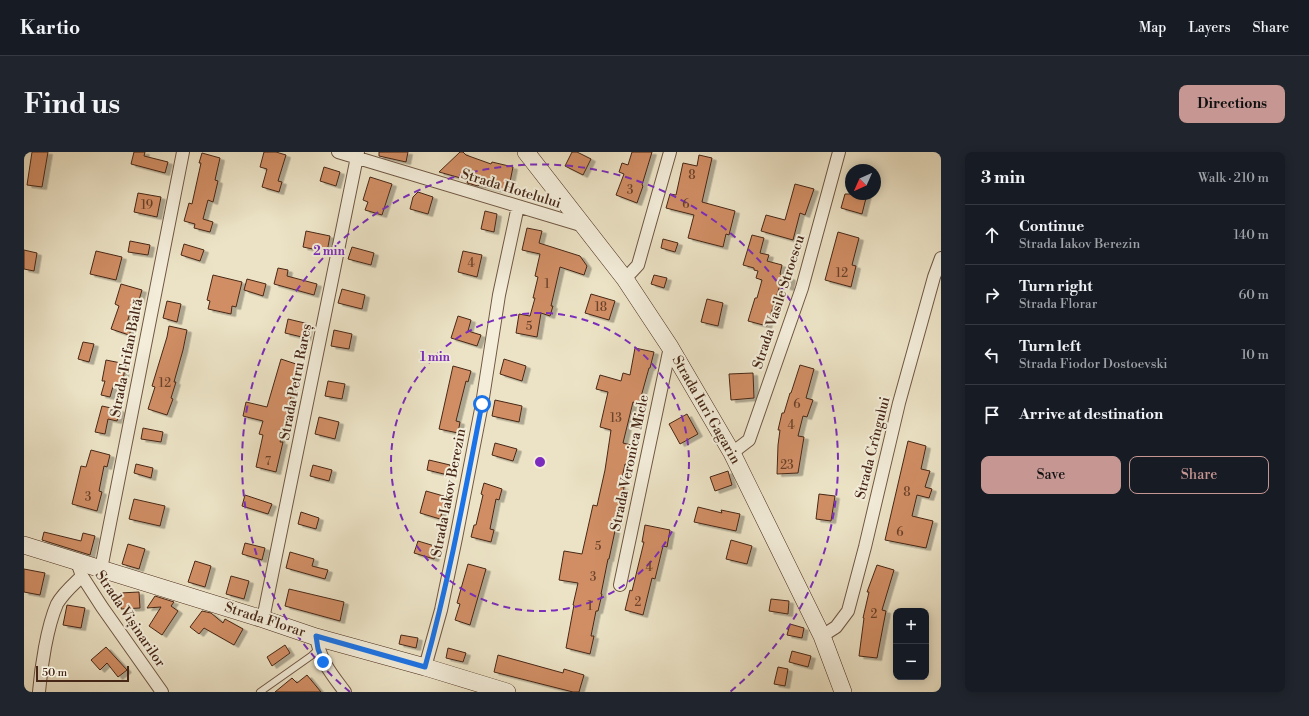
<!DOCTYPE html>
<meta charset="utf-8">
<style>
:root{--surface:#171b24;--page:#20242c;--text:#f1f3f6;--muted:#9ea1a6;--line:#363941;--accent:#c59692}
body{margin:0;font-family:"Libre Bodoni",serif;background:var(--page);color:var(--text)}
.controls{position:absolute;right:12px;bottom:12px;display:grid;overflow:hidden;border-radius:8px;box-shadow:0 2px 10px #0003}
.controls button{width:36px;height:36px;display:grid;place-items:center;padding:0;border:0;border-bottom:1px solid var(--line);background:var(--surface);color:var(--text);font:20px sans-serif}
.compass{position:absolute;left:821px;top:12px;width:36px;height:36px;border-radius:50%;background:var(--surface);box-shadow:0 2px 10px #0003;rotate:225deg}
.scale{position:absolute;left:12px;bottom:10px;width:93px;box-sizing:border-box;padding-left:4px;border:2px solid #472817;border-top:0;font-size:11px;line-height:14px;white-space:nowrap;color:#472817;-webkit-text-stroke:3px #f3edda;paint-order:stroke}
.stop{position:absolute;width:12px;height:12px;margin:-9px;border:3px solid #1a73e8;border-radius:50%;background:#fff}
.stop.end{background:#1a73e8;border-color:#fff;box-shadow:0 1px 4px #0008}
.list{margin:0;padding:0;list-style:none}
h2{display:flex;justify-content:space-between;align-items:center;height:52px;margin:0;padding:0 16px;font-size:17px}
h2 small{font-size:13px;font-weight:400;color:var(--muted)}
.list li{display:grid;grid-template-columns:26px 1fr auto;gap:12px;align-items:center;box-sizing:border-box;height:60px;padding:0 16px;border-top:1px solid var(--line)}
.list b{display:block;font-size:15px;white-space:nowrap}
.list p{margin:0;font-size:13px;white-space:nowrap;color:var(--muted)}
.list em{font-size:13px;font-style:normal;color:var(--muted)}
.actions{display:flex;gap:8px;padding:12px 16px}
.actions a{flex:1;padding:9px 0;border:1px solid var(--accent);border-radius:8px;text-align:center;font-size:14px;color:var(--accent)}
.actions .main{background:var(--accent);color:#111}
.icon{flex:none;width:22px;height:22px;fill:none;stroke:currentColor;stroke-width:2;stroke-linecap:round;stroke-linejoin:round}
.map{position:relative;flex:none;width:917px;height:540px;overflow:hidden;border-radius:8px}
header{display:flex;align-items:center;gap:24px;box-sizing:border-box;height:56px;padding:0 20px;background:var(--surface);border-bottom:1px solid var(--line)}
header strong{font-size:19px}
nav{display:flex;gap:22px;margin-inline-start:auto;font-size:14px}
.intro{display:flex;align-items:center;justify-content:space-between;box-sizing:border-box;height:96px;padding:0 24px}
h1{margin:0;font-size:28px}
.button{padding:10px 18px;border-radius:8px;background:var(--accent);color:#111;font-size:14px;font-weight:700}
main{display:flex;gap:24px;padding:0 24px}
aside{flex:1;background:var(--surface);border-radius:8px;box-shadow:0 2px 10px #0003}
.map>svg:first-child{display:block}
</style>
<header>
<strong>Kartio</strong>
<nav><a>Map</a><a>Layers</a><a>Share</a></nav>
</header>
<div class="intro"><h1>Find us</h1><a class="button">Directions</a></div>
<main>
<div class="map">
<svg width="917" height="540" viewBox="0 0 917 540">
<defs>
<filter id="shadow"><feDropShadow dx="4.5" dy="2.5" stdDeviation="0" flood-color="#0004"/></filter>
</defs>
<rect width="100%" height="100%" fill="#ece3c6"/>
<filter id="stains"><feTurbulence type="fractalNoise" baseFrequency=".005" numOctaves="4"/><feColorMatrix values="0 0 0 0 .2 0 0 0 0 .09 0 0 0 0 .02 0 0 0 .5 -.17"/></filter>
<radialGradient id="worn" r=".72"><stop offset=".6" stop-color="#630" stop-opacity="0"/><stop offset="1" stop-color="#630" stop-opacity=".3"/></radialGradient>
<!-- building -->
<path fill="#d18e65" stroke="#472817" filter="url(#shadow)" d="M8,0H24L18,35L3,33Z
M110,0H121L120,4L144,10L141,21L107,12Z
M240,0H252L262,3L254,29L258,30L255,40L238,35L243,17L236,15Z
M355,0H384L382,10L355,4Z
M436,0H439L442,3L467,12L468,10L489,15L484,40L455,33L454,34L443,31L444,28L415,20Z
M548,0H553L567,7L559,23L541,14Z
M608,0H628L618,33L619,34L613,51L592,43L600,22L595,20L598,11L604,13Z
M178,1L196,6L191,28L194,29L189,50L184,48L179,67L189,70L186,80L170,76L171,72L160,69L165,51L168,52L177,11H175Z
M675,3L688,6L678,50L711,59L705,83L702,82L699,95L664,86L670,63L642,56L646,42L652,43L659,11L673,14Z
M300,15L316,20L312,34L296,29Z
M346,25L368,32L358,63L341,58L344,50L339,48Z
M771,32L790,37L781,63L776,61L769,88L737,79L742,63L761,68Z
M394,40L409,45L404,62L386,57L389,45Z
M114,41L137,45L133,65L110,60Z
M821,42H843L838,62L817,56Z
M461,59L473,62L470,80L457,77Z
M503,76L518,79L515,91L556,104L563,114L560,123L536,115L527,154H529L526,164L517,161L513,185L492,181L495,162L506,164L511,146H509L514,125L511,124L516,102L498,98Z
M282,79L306,84L303,100L279,95Z
M814,80L835,86L828,113L832,114L827,135L801,128Z
M728,83L740,86L736,101L745,103L743,109L758,113L756,122L767,126L765,136L756,133L743,174L724,169L731,146H733L738,128L732,126L734,119L730,118V116L719,113Z
M639,87L654,91L651,100L637,96Z
M106,89L126,93L124,103L104,100Z
M160,92L180,98L176,109L157,103Z
M328,95L350,101L347,113L324,107Z
M0,98L13,101L10,119L0,117Z
M72,99L98,105L92,128L66,122Z
M439,99L458,103L453,125L434,120Z
M254,116L264,118L263,124L293,132L290,143L250,132Z
M189,123L218,130L212,155L208,154L207,162L184,157L186,149L183,148Z
M630,123L643,126L640,136L627,132Z
M223,127L242,132L239,144L220,138Z
M97,132L118,138L115,148L110,147L103,171L109,173L105,183L87,177L95,154L91,152Z
M318,137L341,143L338,157L314,151Z
M567,142L591,149L585,168L561,161Z
M683,147L699,151L694,174L677,170Z
M143,149L157,152L153,170L139,166Z
M434,164L447,168L444,179L457,183L453,194L427,186Z
M264,167L285,172L282,186L261,181Z
M145,174L163,178L159,198L150,230H152L147,246L149,247L143,263L124,257L131,235L128,234L143,185Z
M310,178L328,182L325,197L307,194Z
M59,190L70,192L65,210L54,207Z
M611,196L630,200L626,216H625L615,252L609,250L599,291L607,293L604,312H601L596,335H600L598,346L585,407H584L577,442H578L574,459H572L567,484H570L566,502L542,496L550,453H549L554,431L535,428L540,399L558,402L569,353L573,354L581,318L587,278L576,275L584,240L572,237L576,223L597,229L599,221L606,223Z
M257,207L275,213L263,261H264L256,290H259L252,320L232,315L239,283L235,282L239,269L219,264L222,250L243,255Z
M480,207L502,214L498,229L476,222Z
M82,208L102,212L98,232L90,231L86,245L77,243L81,229H78Z
M776,213L790,217L782,246L789,248L783,265L779,264L774,284L780,285L774,321L753,322L754,293L756,278H754L758,261H760L766,241H767Z
M429,214L447,219L444,230L442,229L432,269L436,270L434,281L415,277Z
M729,221L730,246L707,248L705,222Z
M304,229L321,232L318,247L301,244Z
M471,248L498,254L495,270L468,264Z
M78,254L96,258L93,269L84,267L81,282L71,280Z
M663,262L674,282L656,292L645,272Z
M295,265L315,270L311,287L291,282Z
M119,276L139,280L137,290L117,287Z
M884,289L902,294L897,317L906,319L901,335L908,337L905,346L893,343L888,364L909,369L902,396L861,388Z
M471,291L493,297L489,309L468,303Z
M67,298L86,303L83,315L80,314L75,339L78,340L73,359L48,352L57,314L62,315Z
M405,308L426,313L424,323L403,318Z
M112,312L129,316L127,326L110,321Z
M289,313L308,318L305,329L286,324Z
M704,319L708,333L691,339L686,325Z
M460,331L478,337L475,348L472,347L466,377L470,378L467,390L447,385L450,373H452L459,343L457,342Z
M402,339L423,345L416,367L396,361Z
M795,342L811,344L807,369L792,367Z
M221,343L248,352L244,362L218,354Z
M110,347L141,354L136,374L105,367Z
M674,355L698,361L697,358L716,362L712,379L670,370Z
M277,360L295,366L292,377L274,372Z
M621,373L646,378L643,395L639,394L631,427L628,426L619,463L601,458L606,438L608,439L620,390H618Z
M20,380L57,389L59,381L71,384L66,403L18,388Z
M707,388L728,394L723,412L702,407Z
M394,389L414,395L410,407L390,401Z
M221,391L241,396L238,408L218,402Z
M104,392L121,397L115,417L98,412Z
M266,400L290,407L288,414L304,418L301,427L262,416Z
M171,409L187,414L181,435L164,430Z
M444,412L462,417L446,473L431,468L436,452L433,451Z
M853,413L870,418L858,458L862,459L853,506L835,504L840,466H839L845,440H843Z
M0,417L21,421L16,443L0,440Z
M207,424L225,429L220,447L202,442Z
M265,437L320,450L316,469L261,454Z
M115,440L116,456L97,457L96,441Z
M131,444L150,450L147,454L154,459L138,483L125,474L137,455L123,456Z
M747,447L765,449L764,462L745,459Z
M43,453L61,456L57,476L39,473Z
M178,459L187,461L199,471L201,467L219,477L210,493L180,476L175,482L166,475Z
M766,472L780,476L778,486L763,483Z
M377,483L394,486L392,496L375,492Z
M261,493L266,501L248,514L243,505Z
M82,495L103,518L94,525L83,511L76,518L67,508Z
M424,496L442,501L439,510L422,506Z
M768,499L787,504L784,515L765,510Z
M474,503L539,521L540,517L560,523L555,540H549L470,520Z
M754,515L764,517L761,534L750,532Z
M283,523L297,540H251L268,526L273,531Z"/>
<g fill="none" stroke-linecap="round" stroke-linejoin="round">
<!-- lane casing -->
<g stroke="#705743" stroke-width="8">
<path id="lane" d="M236,540L287,504L294,497"/>
</g>
<!-- street casing -->
<g stroke="#705743" stroke-width="14">
<path id="street" d="M314,0L560,74
M601,127L614,113L646,0
M708,301L725,288L778,136L815,0
M53,410L58,424L78,455L138,540
M77,417L159,0
M596,433L646,195
M239,467L334,0
M798,484L812,475L824,459L841,395L875,251L910,125L917,106
M292,485C297,510 306,520 321,540
M401,515L417,458L432,386L458,252L475,143L494,54
M15,540C17,515 23,475 33,452C39,441 50,432 58,424"/>
</g>
<!-- secondary casing -->
<g stroke="#472817" stroke-width="18">
<path id="secondary" d="M502,0L601,127L646,195L708,301L798,484L819,540
M0,393L239,467L292,485L401,515L483,540"/>
</g>
<!-- lane -->
<use href="#lane" stroke="#f3edda" stroke-width="6"/>
<!-- street -->
<use href="#street" stroke="#f3edda" stroke-width="12"/>
<!-- secondary -->
<use href="#secondary" stroke="#f3edda" stroke-width="17"/>
</g>
<g fill="none" stroke-linecap="round" stroke-linejoin="round">
<!-- route -->
<path stroke="#1a73e8" stroke-width="5" d="M299,510L294,497L292,484L401,515C425,428 441,340 458,252"/>
</g>
<!-- distance rings -->
<g fill="none" stroke="#7b2cbf" stroke-width="2" stroke-dasharray="7 5">
<circle cx="516" cy="310" r="149"/>
<path d="M326 540A298 298 0 1 1 706 540"/>
</g>
<g text-anchor="middle" dominant-baseline="central" stroke-width="4" stroke-linejoin="round" paint-order="stroke">
<!-- number labels -->
<g font-size="12" fill="#6a422a">
<text x="668" y="23">8</text>
<text x="606" y="38">3</text>
<text x="662" y="52">6</text>
<text x="123" y="53">19</text>
<text x="447" y="111">4</text>
<text x="818" y="121">12</text>
<text x="523" y="132">1</text>
<text x="577" y="155">18</text>
<text x="505" y="174">5</text>
<text x="141" y="231">12</text>
<text x="773" y="252">6</text>
<text x="592" y="266">13</text>
<text x="767" y="273">4</text>
<text x="244" y="309">7</text>
<text x="763" y="313">23</text>
<text x="883" y="340">8</text>
<text x="64" y="345">3</text>
<text x="876" y="380">6</text>
<text x="574" y="394">5</text>
<text x="625" y="415">4</text>
<text x="569" y="425">3</text>
<text x="614" y="450">2</text>
<text x="566" y="454">1</text>
<text x="850" y="462">2</text>
</g>
<!-- street labels -->
<g font-size="14" fill="#472817" stroke="#f3edda">
<text transform="translate(487 37) rotate(17)">Strada Hotelului</text>
<text transform="translate(755 150) rotate(-72)">Strada Vasile Stroescu</text>
<text transform="translate(103 206) rotate(-79)">Strada Trifan Baltă</text>
<text transform="translate(272 230) rotate(-79)">Strada Petru Rareș</text>
<text transform="translate(682 258) rotate(60)">Strada Iuri Gagarin</text>
<text transform="translate(849 296) rotate(-76)">Strada Crîngului</text>
<text transform="translate(606 311) rotate(-78)">Strada Veronica Micle</text>
<text transform="translate(425 341) rotate(-79)">Strada Iakov Berezin</text>
<text transform="translate(106 467) rotate(56)">Strada Vișinarilor</text>
<text transform="translate(241 468) rotate(18)">Strada Florar</text>
</g>
</g>
<circle cx="516" cy="310" r="6" fill="#7b2cbf" stroke="#f3edda" stroke-width="2"/>
<g font-size="12" text-anchor="middle" font-weight="bold" fill="#7b2cbf" stroke="#f3edda" stroke-width="4" stroke-linejoin="round" paint-order="stroke">
<text x="305" y="103">2 min</text>
<text x="411" y="209">1 min</text>
</g>
<rect width="100%" height="100%" filter="url(#stains)"/>
<rect width="100%" height="100%" fill="url(#worn)"/>
</svg>
<div class="controls">
<button>+</button>
<button>−</button>
</div>
<svg class="compass" viewBox="-18 -18 36 36"><path d="M0-13l5 13h-10z" fill="#e53935"/><path d="M0 13l5-13h-10z" fill="#9ea1a6"/></svg>
<div class="scale">50 m</div>
<div class="stop" style="left:458px;top:252px"></div>
<div class="stop end" style="left:299px;top:510px"></div>
</div>
<aside>
<h2>3 min<small>Walk · 210 m</small></h2>
<ul class="list">
<li><svg class="icon" aria-label="ahead" viewBox="0 0 24 24"><path d="M12 20V5M6 11l6-6 6 6"/></svg><div><b>Continue</b><p>Strada Iakov Berezin</p></div><em>140 m</em></li>
<li><svg class="icon" aria-label="right" viewBox="0 0 24 24"><path d="M7 20v-9h11M14 6l5 5-5 5"/></svg><div><b>Turn right</b><p>Strada Florar</p></div><em>60 m</em></li>
<li><svg class="icon" aria-label="left" viewBox="0 0 24 24"><path d="M17 20v-9H6M10 6l-5 5 5 5"/></svg><div><b>Turn left</b><p>Strada Fiodor Dostoevski</p></div><em>10 m</em></li>
<li><svg class="icon" aria-label="arrive" viewBox="0 0 24 24"><path d="M6 21V4h12l-3 4 3 4H6"/></svg><div><b>Arrive at destination</b></div></li>
</ul>
<div class="actions"><a class="main">Save</a><a>Share</a></div>
</aside>
</main>
